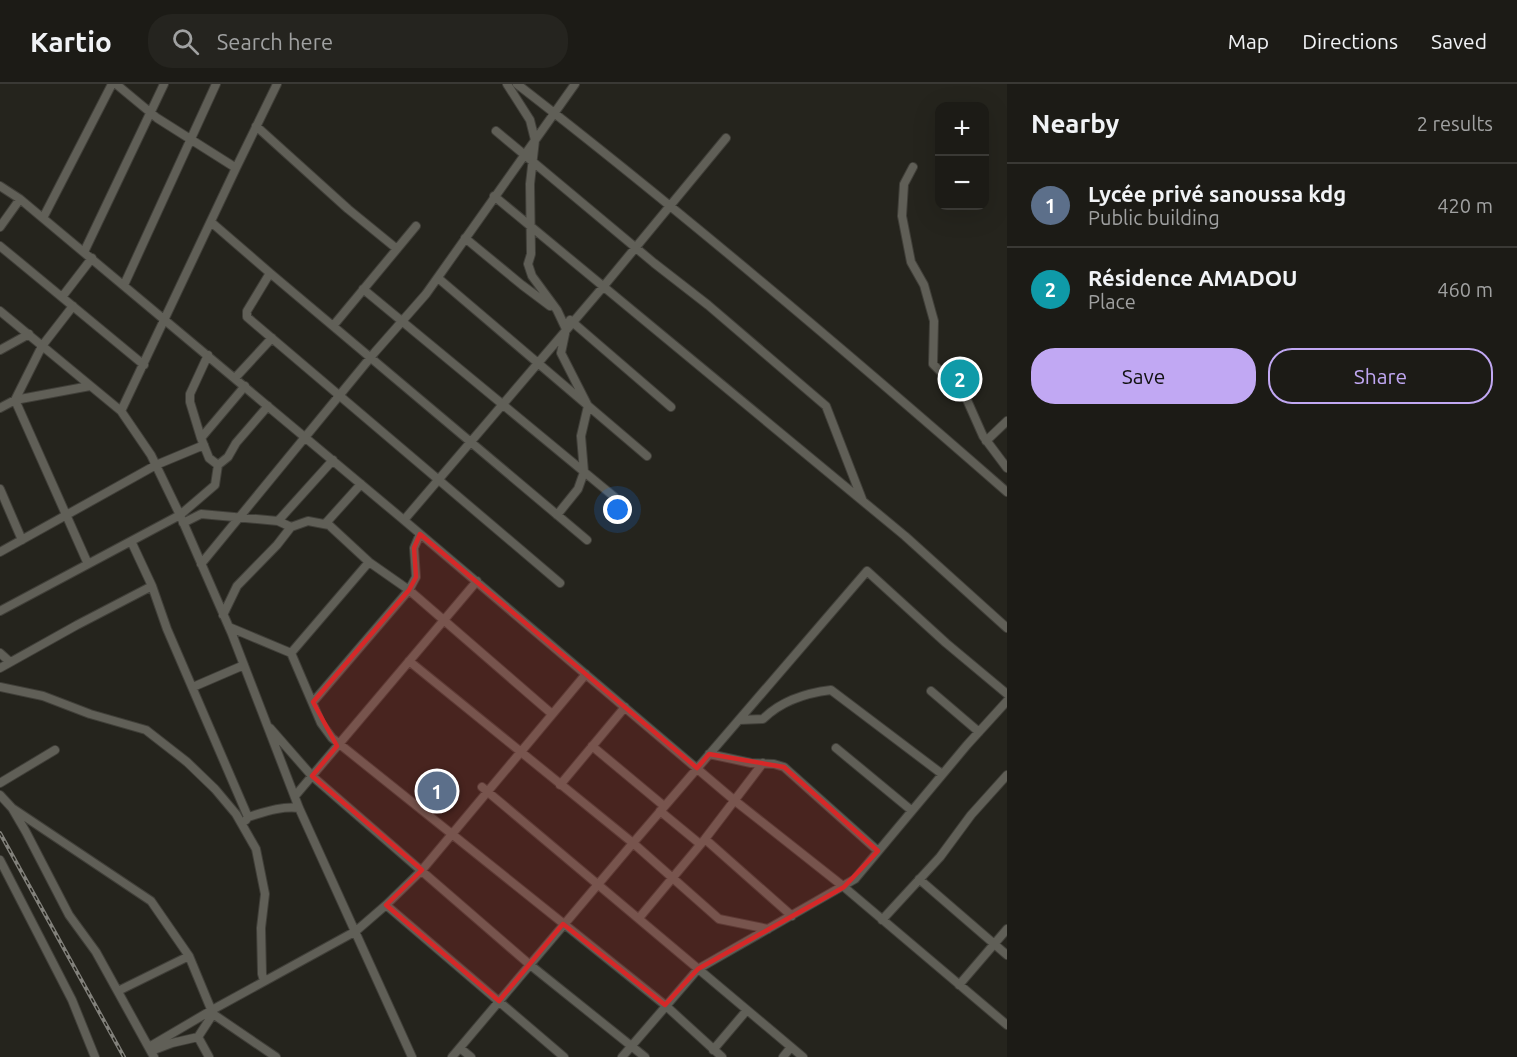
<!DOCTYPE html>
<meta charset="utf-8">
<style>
:root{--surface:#1c1b16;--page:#25241f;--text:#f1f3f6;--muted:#a0a1a1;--line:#3a3935;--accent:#c1a8f3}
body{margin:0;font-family:Ubuntu,sans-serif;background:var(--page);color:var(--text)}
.controls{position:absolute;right:18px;top:18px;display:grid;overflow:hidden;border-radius:12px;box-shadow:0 6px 24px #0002}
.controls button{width:54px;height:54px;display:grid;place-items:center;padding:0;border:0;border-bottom:2px solid var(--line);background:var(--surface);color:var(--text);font:30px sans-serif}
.you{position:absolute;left:618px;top:426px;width:21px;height:21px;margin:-15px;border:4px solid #fff;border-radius:50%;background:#1a73e8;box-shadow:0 0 0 9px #1a73e833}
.badge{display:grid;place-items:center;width:39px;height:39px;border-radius:50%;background:var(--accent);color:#fff;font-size:20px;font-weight:700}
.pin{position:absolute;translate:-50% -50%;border:3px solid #fff;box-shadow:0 2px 6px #0006}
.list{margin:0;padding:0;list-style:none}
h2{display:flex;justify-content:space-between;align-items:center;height:78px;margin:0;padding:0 24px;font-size:26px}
h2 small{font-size:20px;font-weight:400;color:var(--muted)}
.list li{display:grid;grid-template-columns:39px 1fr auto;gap:18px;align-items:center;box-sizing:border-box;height:84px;padding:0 24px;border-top:2px solid var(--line)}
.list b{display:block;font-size:22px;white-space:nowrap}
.list p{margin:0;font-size:20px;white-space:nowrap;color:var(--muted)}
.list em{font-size:20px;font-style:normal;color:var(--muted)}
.actions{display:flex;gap:12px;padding:18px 24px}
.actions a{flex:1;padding:14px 0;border:2px solid var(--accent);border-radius:24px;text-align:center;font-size:21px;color:var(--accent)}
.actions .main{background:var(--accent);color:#111}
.icon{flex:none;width:33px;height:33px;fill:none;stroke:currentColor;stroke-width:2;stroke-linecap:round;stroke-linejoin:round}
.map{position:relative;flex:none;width:1007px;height:973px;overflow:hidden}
header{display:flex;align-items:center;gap:36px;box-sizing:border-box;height:84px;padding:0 30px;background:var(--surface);border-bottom:2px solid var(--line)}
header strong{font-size:28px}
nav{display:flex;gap:33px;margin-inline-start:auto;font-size:21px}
.search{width:420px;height:54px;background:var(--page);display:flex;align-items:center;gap:15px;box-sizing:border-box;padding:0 21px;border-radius:24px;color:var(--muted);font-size:22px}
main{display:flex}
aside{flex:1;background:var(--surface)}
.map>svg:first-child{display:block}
</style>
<header>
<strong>Kartio</strong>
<div class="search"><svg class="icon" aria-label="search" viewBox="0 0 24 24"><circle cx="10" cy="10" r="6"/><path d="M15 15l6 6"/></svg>Search here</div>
<nav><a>Map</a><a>Directions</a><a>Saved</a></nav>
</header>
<main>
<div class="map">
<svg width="1007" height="973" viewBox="0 0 1007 973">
<rect width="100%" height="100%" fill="#25241d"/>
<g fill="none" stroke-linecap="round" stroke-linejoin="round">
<!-- minor casing -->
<g stroke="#403f39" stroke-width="10">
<path id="minor" d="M116,0L157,34L236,84L121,327L151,371L180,431L232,550L299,724L412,973
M507,0L530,36L535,56L530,100L531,170L528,180L532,192L557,226L566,245L561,269L588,322L581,352L584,388L578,405L557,431
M517,0C685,130 847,268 1007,408
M256,42L348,125L397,165
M496,47L654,179L708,221L826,322L862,415
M913,83L904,100L902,132L911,178L924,201L934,237L933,280L961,308L967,316L983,352L1007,384
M236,84L277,0
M0,102L20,115L399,432L734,716L844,803L1007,941
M494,112L905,452L1007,544
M43,134L112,0
M211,138L270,189L247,227V233L560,499
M0,143L20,115
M465,154L522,201L550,222
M0,162L144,281
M84,168L164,0
M270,189L587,456
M438,194L647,372
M124,201L216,0
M363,205L623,420
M62,213L92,174
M73,222L42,262L15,316L88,480
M0,227L121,327
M570,236L671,323
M333,242L416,142
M0,266L29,250
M235,294L272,254
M0,324L15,316L90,302
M201,354L190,318V310L208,271
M986,357L1007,337
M218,381L209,374L201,354L245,302
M0,405L22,456
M404,436L603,203L726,54
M278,437L333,376
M183,439L201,430L278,437L291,443
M325,440L361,400
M131,457L152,502L167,545L248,733
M0,468L156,381L204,361
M369,478L291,569L321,639L332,654L665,921L722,973
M201,480L375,268L426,210L575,0
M0,527L180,431L215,401L218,381L228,373L236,359L268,322
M223,531L237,502L277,461L291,443L308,437L329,441L369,478L409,506L552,630
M229,543L291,569
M0,569L10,578
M409,577L633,759L719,835L768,845
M0,584L77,541L152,502
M0,603L43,612L90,630L146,646L187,678L215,705L236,730L256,765L265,810L261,844L262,890L264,897
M193,603L244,581
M931,607L979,648
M313,618L409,506L416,493L414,464L420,450
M739,636L763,635C781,617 806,609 831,606L942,690
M270,644L312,692L529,880L645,973
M592,662L664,722
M836,664L911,726
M709,670L751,679L774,680L784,683L878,767
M0,699L55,666
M560,701L625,623
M482,703L803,973
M0,711L12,724L26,748L69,831L96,868L154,973
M295,712L477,497
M12,724L151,817L189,872L213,930L198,953L209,973
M660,727L700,760
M246,736L248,733C265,728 281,722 299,724
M705,755L792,832
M0,776L72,916L95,973
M919,795L1007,871
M386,821L564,973
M639,834L705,755L763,679
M882,836L940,773L971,731L1007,691
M959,901L1007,845
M118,907L189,872
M213,930L276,973
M149,963L212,926L356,847L386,821L422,786L586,590
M460,964L471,973
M713,966L747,926
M151,967L172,959L198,953
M452,973L633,759L867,487L946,559L1007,610
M622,973L698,885L855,795L967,661L1007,617
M783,973L791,963"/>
</g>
<!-- minor -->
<use href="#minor" stroke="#605f57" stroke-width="8"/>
<!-- rail casing -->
<g stroke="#82817b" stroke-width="4">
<path id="rail" d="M0,749L124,973"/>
</g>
<!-- rail -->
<use href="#rail" stroke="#25241d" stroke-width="1.5" stroke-dasharray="4.5" stroke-linecap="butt"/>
</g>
<!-- marked area -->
<path fill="#d62828" fill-opacity="0.2" stroke="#d62828" stroke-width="4.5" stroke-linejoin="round" d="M420,450L697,684L709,670L784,683L878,767L844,803L698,885L665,921L563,840L499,917L386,821L422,786L312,692L337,662L313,618L409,506L416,493L414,464Z"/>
</svg>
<div class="controls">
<button>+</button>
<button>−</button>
</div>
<div class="you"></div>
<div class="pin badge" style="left:437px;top:707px;background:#5c6f8a">1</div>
<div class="pin badge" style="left:960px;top:295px;background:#0f9aa8">2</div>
</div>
<aside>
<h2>Nearby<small>2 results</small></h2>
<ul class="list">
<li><span class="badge" style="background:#5c6f8a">1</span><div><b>Lycée privé sanoussa kdg</b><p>Public building</p></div><em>420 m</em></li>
<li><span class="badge" style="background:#0f9aa8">2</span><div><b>Résidence AMADOU</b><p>Place</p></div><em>460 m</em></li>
</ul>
<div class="actions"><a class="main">Save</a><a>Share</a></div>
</aside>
</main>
